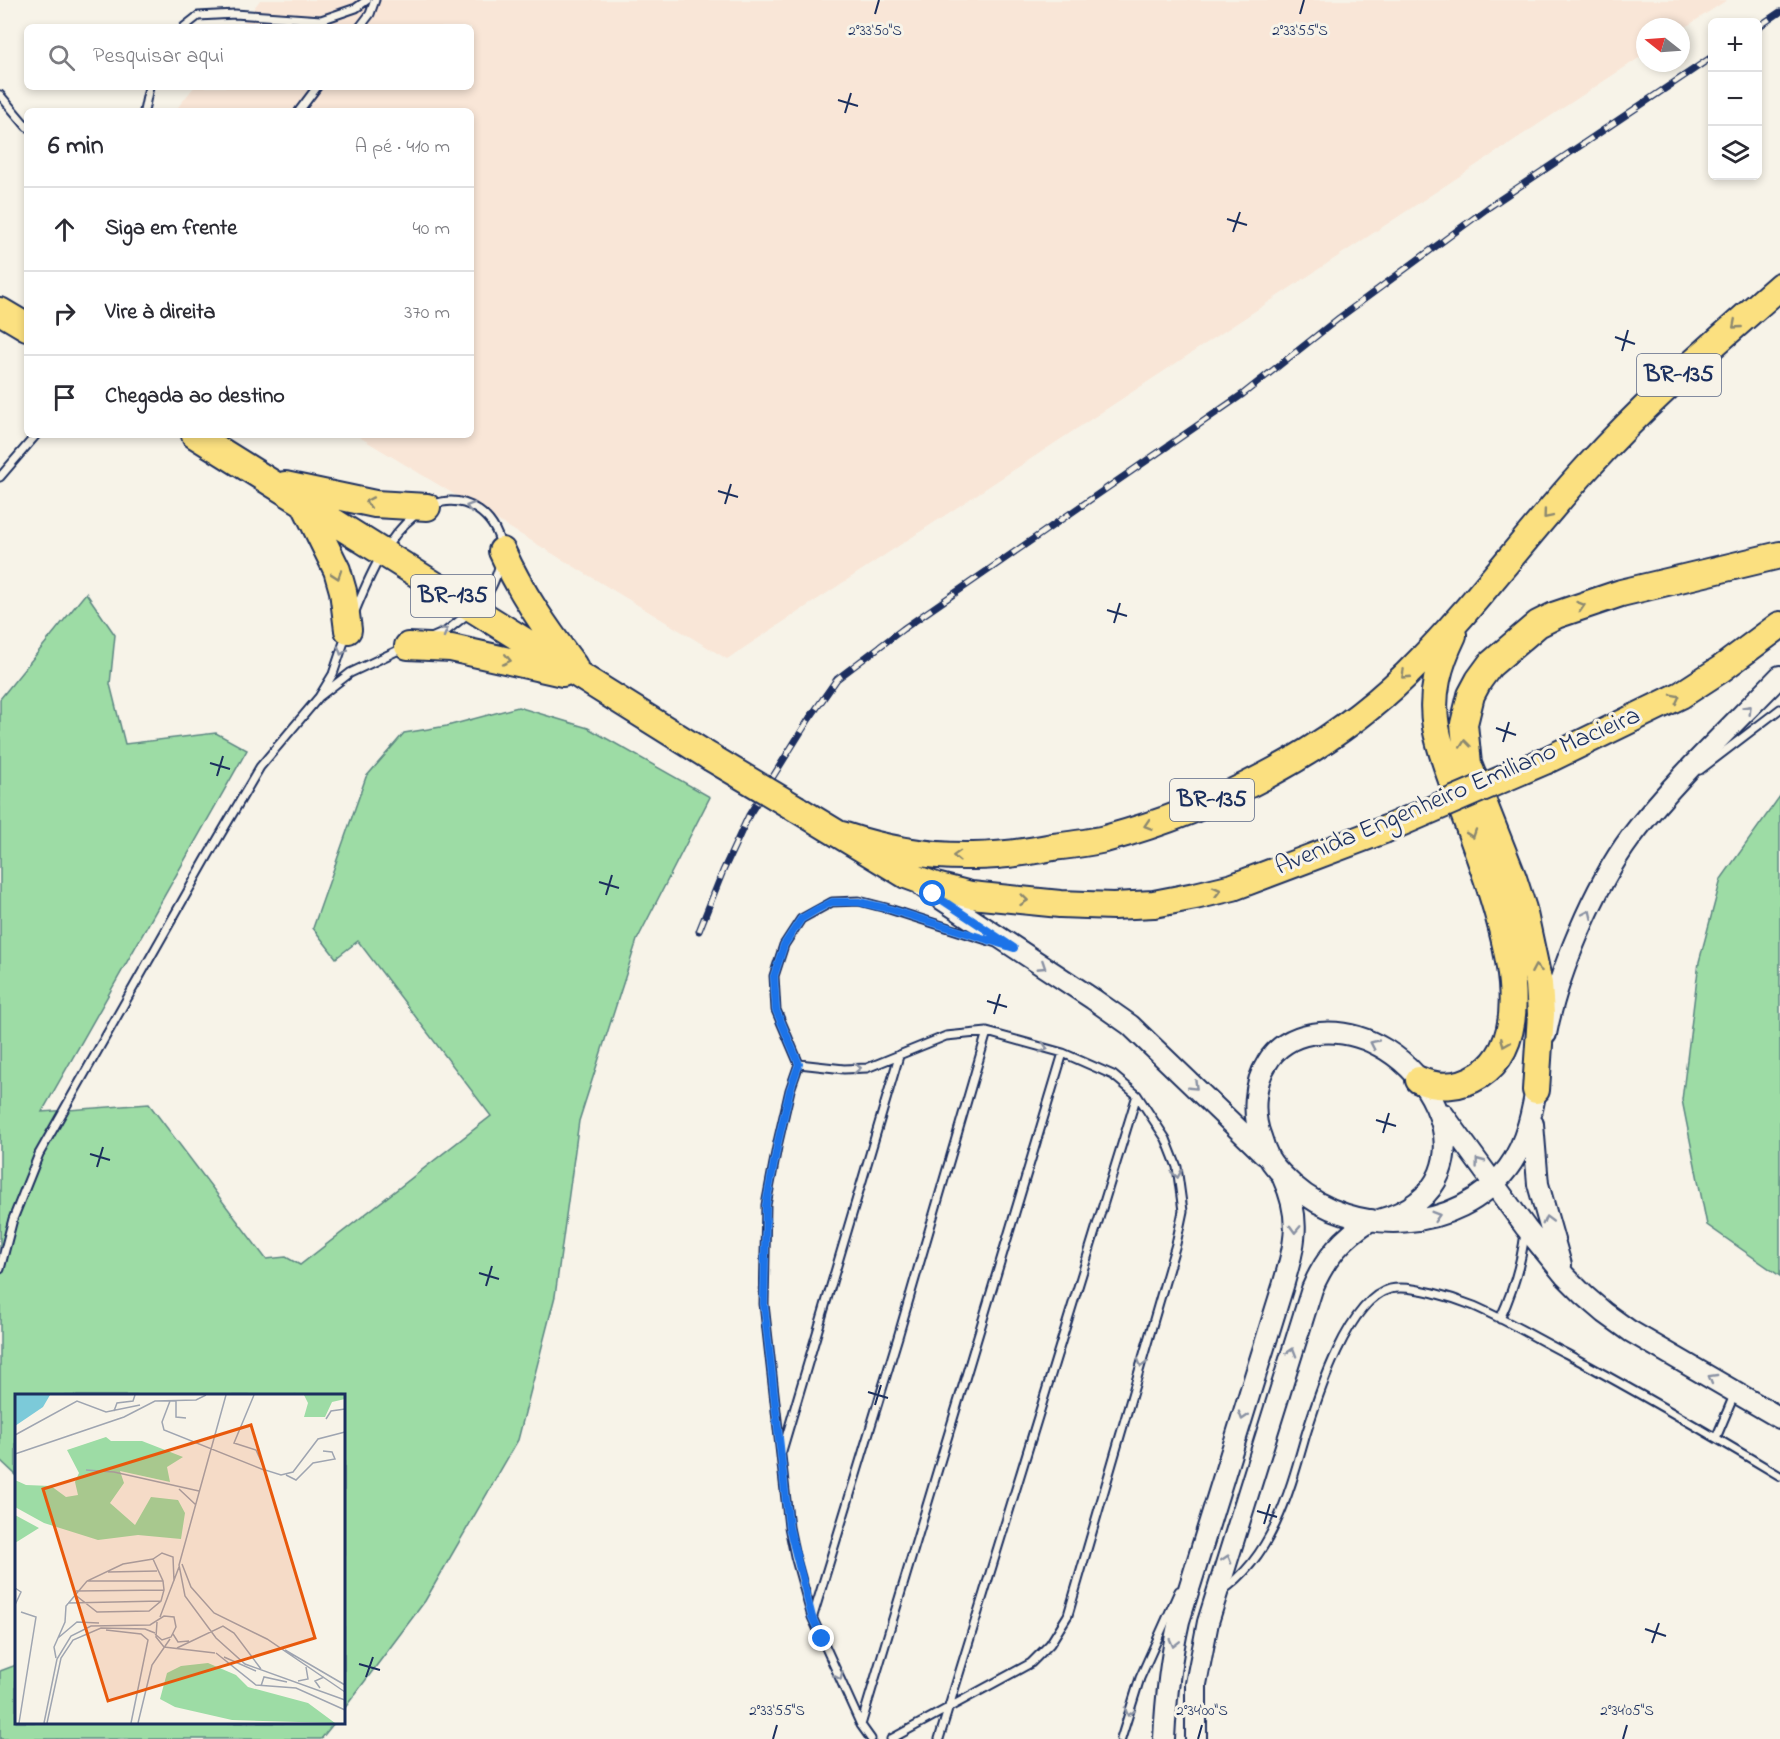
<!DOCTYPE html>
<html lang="pt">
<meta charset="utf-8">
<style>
:root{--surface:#fff;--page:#f2f2f3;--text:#2b2b33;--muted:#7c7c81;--line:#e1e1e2}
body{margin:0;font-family:"Indie Flower",sans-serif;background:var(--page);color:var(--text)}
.controls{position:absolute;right:18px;top:18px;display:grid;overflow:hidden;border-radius:9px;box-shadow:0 3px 9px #0003}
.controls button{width:54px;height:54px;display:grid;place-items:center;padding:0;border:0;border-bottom:2px solid var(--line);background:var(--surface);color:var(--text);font:30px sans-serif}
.compass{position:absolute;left:1636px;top:18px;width:54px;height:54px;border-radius:50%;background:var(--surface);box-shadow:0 3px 9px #0003;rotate:287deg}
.stop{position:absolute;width:18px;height:18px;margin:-14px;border:4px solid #1a73e8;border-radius:50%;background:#fff}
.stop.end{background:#1a73e8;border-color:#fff;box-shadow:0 2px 6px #0008}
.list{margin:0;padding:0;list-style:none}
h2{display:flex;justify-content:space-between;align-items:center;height:78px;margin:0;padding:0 24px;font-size:26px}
h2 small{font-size:20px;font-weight:400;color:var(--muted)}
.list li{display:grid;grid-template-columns:39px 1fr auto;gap:18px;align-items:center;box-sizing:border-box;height:84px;padding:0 24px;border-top:2px solid var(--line)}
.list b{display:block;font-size:22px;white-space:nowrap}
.list em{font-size:20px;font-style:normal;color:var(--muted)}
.icon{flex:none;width:33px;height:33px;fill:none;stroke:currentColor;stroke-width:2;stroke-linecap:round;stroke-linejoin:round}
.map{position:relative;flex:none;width:1780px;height:1739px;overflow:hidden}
.search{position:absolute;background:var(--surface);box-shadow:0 3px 9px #0003;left:24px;top:24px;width:450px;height:66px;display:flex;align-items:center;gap:15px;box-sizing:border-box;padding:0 21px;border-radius:9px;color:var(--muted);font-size:22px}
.panel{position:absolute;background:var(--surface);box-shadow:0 3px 9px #0003;left:24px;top:108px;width:450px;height:330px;border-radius:9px}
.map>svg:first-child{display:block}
</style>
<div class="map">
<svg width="1780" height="1739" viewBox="0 0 1780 1739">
<rect width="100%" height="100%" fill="#f7f3e8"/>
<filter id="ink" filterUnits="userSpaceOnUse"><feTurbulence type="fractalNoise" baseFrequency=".0167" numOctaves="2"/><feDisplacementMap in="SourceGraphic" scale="12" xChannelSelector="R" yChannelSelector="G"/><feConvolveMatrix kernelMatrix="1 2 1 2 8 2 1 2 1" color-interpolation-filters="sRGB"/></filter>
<g filter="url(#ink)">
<!-- built -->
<path fill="#f9e6d7" d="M260,0H1727L1681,30V27H1645V54L727,659L356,435H471V111H175L194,87H471V27H240Z"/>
<!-- green -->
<path fill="#9ddca5" stroke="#5c8682" stroke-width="1.5" d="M86,593L115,635L110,684L125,744L216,733L247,750L42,1112L149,1104L266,1259L286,1257L300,1265L491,1116L358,941L336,958L313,928L366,777L404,733L447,726L518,707L588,728L710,797L637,940L579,1121L555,1296L518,1440L425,1601L344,1709V1396H16V1475L0,1460V699Z
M1780,796V1276L1707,1225L1682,1100L1699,962L1721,879Z
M16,1665V1722L334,1723L321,1739H0V1671Z"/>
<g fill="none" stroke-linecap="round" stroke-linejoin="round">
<!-- lane casing -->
<g stroke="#1b2f5e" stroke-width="11">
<path id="lane" d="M184,27L198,16L235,14L321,20L356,8L367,0
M360,27L370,14L375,0
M0,95L27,127
M144,111L149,87
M299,111L317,87
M0,477L36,435
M432,505C465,492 495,515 501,547
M477,606C490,594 495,581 500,564
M354,614C368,579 385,539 415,515
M431,638L445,632L469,613
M319,697L350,673L403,648
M1700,770L1780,709
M799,1064L844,1069L867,1068L946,1036L987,1032L1063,1053L1113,1075L1137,1095L1166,1139L1177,1167L1183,1211L1176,1244L1068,1615L1050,1644L1031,1663L891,1739
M0,1269L13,1219L39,1154L209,854L260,767L319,697L333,674L347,633
M1500,1319C1513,1291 1521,1265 1525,1233
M1716,1438L1735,1393
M782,1451L899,1056
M1222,1591C1273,1556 1290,1490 1306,1434C1318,1396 1348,1300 1390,1289C1411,1284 1454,1298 1474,1306C1506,1320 1536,1338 1567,1354C1639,1393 1710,1434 1780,1476
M813,1616L898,1337L987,1032
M861,1725L1063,1053
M871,1739L861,1725L812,1617L795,1556L789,1527L764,1304L766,1205L778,1142L790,1090L799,1064L776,1010L774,976L784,945L801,919L832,902L859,901L886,908L993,942
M939,1739L1137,1095
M1121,1739L1140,1678L1179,1591"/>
</g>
<!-- secondary casing -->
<g stroke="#1b2f5e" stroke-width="24">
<path id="secondary" d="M923,887L1093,999L1130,1025L1264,1154
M1546,1034C1557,975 1595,885 1631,837C1673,781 1731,727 1780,676
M1443,1114L1526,1228L1565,1276L1584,1295L1605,1313L1630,1331L1780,1418
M1533,1124L1538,1184L1561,1265
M1379,1220C1512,1183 1419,1015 1311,1034C1293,1037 1276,1047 1267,1063C1254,1083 1252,1115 1261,1137C1263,1144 1266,1152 1269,1158C1275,1169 1285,1177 1293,1185C1354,1239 1458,1234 1508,1168C1527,1143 1533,1108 1538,1078
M1164,1739C1166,1698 1170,1661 1179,1621L1283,1286C1295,1244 1302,1219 1283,1178
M1196,1739V1684L1208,1622L1312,1289C1325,1258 1343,1237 1371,1220"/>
</g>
<!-- highway casing -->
<g stroke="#1b2f5e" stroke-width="30">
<path id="highway" d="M0,311L27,327
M195,435L710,757
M285,485L375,504L427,507
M304,503L337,570L343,591L348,630
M502,551C521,593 546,629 574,666
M408,646L451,648L563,673
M1547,760L1681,695L1721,669L1780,625
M797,809L906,875L936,886L971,895L1060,904L1113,906L1154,904L1195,896L1233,887L1384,830
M842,835C884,849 928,857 973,856C999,856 1027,852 1053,847C1070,845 1088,843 1105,839C1215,809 1325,754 1407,674C1472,610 1525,536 1586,469C1646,402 1713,345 1780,286
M1419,1080C1439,1089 1461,1087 1480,1075C1569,1018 1450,805 1436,727C1430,694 1439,664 1453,635
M1536,1090L1541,1014L1539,984L1523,909L1513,878L1468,764L1464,724L1471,695L1479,680L1490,665L1538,624L1556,615L1621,593L1780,555"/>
</g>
<!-- lane -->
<use href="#lane" stroke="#f7f3e8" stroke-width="7"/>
<!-- secondary -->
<use href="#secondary" stroke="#f7f3e8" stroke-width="20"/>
<!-- highway -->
<use href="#highway" stroke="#fbe080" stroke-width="26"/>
<!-- rail casing -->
<g stroke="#1b2f5e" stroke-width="7">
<path id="rail" d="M1758,27L1780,12
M699,931L723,871L749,815L809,719L837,679L903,629L1243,394L1339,318L1489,207L1712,57"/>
</g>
<!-- rail -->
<use href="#rail" stroke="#f7f3e8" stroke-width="4.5" stroke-dasharray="14" stroke-linecap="butt"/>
<!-- highway-bridge casing -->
<g stroke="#1b2f5e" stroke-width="30" stroke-linecap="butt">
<path id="highway-bridge" d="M710,757L797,809
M1384,830L1547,760"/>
</g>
<!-- highway-bridge -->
<use href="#highway-bridge" stroke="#fbe080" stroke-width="26"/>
</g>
<!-- one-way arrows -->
<defs><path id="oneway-chevron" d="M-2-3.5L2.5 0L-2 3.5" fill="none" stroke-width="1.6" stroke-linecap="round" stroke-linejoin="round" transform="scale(1.5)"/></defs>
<g stroke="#8b886f">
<use href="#oneway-chevron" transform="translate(1736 325) rotate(139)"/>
<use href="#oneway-chevron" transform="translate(369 502) rotate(-169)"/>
<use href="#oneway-chevron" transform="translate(1547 515) rotate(130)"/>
<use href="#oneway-chevron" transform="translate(337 575) rotate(71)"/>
<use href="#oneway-chevron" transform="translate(1581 606) rotate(-18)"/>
<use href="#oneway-chevron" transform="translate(507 660) rotate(12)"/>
<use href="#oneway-chevron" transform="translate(1405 675) rotate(137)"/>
<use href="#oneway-chevron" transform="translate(1676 698) rotate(-27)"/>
<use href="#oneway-chevron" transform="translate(1465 744) rotate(-96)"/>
<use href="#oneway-chevron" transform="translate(1148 825) rotate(162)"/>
<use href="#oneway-chevron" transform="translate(1472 834) rotate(71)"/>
<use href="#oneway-chevron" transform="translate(957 856) rotate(-178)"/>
<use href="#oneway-chevron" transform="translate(1217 891) rotate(-14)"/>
<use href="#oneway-chevron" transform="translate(1024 900) rotate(6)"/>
<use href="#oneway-chevron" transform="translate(1536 969) rotate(-100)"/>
<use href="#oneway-chevron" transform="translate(1505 1043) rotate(112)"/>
</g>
<g stroke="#8991a3">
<use href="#oneway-chevron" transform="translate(470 507) rotate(-162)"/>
<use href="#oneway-chevron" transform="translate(444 631) rotate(-29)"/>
<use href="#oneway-chevron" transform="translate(342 651) rotate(108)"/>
<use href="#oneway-chevron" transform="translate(1748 709) rotate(-46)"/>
<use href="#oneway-chevron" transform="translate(1588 914) rotate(-65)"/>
<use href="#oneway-chevron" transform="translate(1042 966) rotate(33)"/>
<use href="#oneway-chevron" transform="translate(1374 1044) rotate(-155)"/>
<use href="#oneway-chevron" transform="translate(1044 1048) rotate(17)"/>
<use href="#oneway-chevron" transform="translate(857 1068) rotate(-3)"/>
<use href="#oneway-chevron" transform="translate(1194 1086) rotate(44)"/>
<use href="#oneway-chevron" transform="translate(1479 1162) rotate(-127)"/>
<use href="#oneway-chevron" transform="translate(1177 1174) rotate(80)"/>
<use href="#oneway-chevron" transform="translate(1436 1216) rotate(-17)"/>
<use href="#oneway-chevron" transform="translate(1547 1220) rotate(-105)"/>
<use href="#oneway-chevron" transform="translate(1295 1229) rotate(92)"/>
<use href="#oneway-chevron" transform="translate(1292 1352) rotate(-73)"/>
<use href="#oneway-chevron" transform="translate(1142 1363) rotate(106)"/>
<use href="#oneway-chevron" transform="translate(1712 1378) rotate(-150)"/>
<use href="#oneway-chevron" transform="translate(1243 1416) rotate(107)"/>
<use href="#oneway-chevron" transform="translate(1227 1559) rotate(-73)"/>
<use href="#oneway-chevron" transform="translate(1174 1643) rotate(104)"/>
<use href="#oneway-chevron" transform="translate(839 1676) rotate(66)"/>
<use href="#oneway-chevron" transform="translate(1129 1712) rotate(107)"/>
</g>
</g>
<g fill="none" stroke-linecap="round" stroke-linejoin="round" filter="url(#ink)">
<!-- route -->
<path stroke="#1a73e8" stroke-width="8" d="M822,1639L812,1617L789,1527L764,1304L766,1205L778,1142L790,1090L799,1064L776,1010L774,976L784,945L801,919L816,910L832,902H859L886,908L1014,948L933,894"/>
</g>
<!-- ticks -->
<path fill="none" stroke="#1b2f5e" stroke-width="2" d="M875,14L879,0M1300,14L1304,0M838,100L858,106M845,113L851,93M1227,219L1247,225M1233,232L1240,212M1615,337L1635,344M1622,351L1628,330M718,491L738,497M725,504L731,484M1107,610L1127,616M1114,623L1120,603M1496,728L1516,735M1503,742L1509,722M210,763L230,769M217,776L223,756M599,882L619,888M606,895L612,875M987,1001L1007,1007M994,1014L1000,994M1376,1120L1396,1126M1383,1133L1389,1113M90,1154L110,1160M97,1167L103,1147M479,1273L499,1279M486,1286L492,1266M868,1392L888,1398M875,1405L881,1385M1257,1511L1277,1517M1264,1524L1270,1504M1645,1629L1666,1636M1652,1643L1659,1623M359,1664L380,1670M366,1677L373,1657M773,1739L777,1725M1198,1739L1202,1725M1623,1739L1627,1725"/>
<g text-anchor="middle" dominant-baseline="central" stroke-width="6" stroke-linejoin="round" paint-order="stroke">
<!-- shield labels -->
<g fill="#f7f3e8" stroke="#5d6a87" stroke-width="1.5">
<rect x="1637" y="354" width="84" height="42" rx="4.5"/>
<rect x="411" y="575" width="84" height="42" rx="4.5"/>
<rect x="1170" y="779" width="84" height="42" rx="4.5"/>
</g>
<g font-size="24" font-weight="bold" fill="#1b2f5e">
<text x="1679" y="375">BR-135</text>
<text x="453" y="596">BR-135</text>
<text x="1212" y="800">BR-135</text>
</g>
<!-- street labels -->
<g font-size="26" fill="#1b2f5e" stroke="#f7f3e8">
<text transform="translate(1458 792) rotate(-23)">Avenida Engenheiro Emiliano Macieira</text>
</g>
</g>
<!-- overview -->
<g transform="translate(15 1394)">
<rect width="330" height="330" fill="#f7f3e8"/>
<path d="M289,1H330V5L317,8L310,23H289L293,9ZM91,43L96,47H127L168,63L152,73L155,88L105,77L109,89L95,109L120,131L136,103L163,106L170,119L166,145L123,141L83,146L29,129L0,113V86L11,91L36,92L51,103L63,101L60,88L64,79L52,56ZM0,121L24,134L0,149ZM193,269L221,281L233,293L293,309L320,329L217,326L160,313L145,305L152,279L166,272Z" fill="#9ddca5"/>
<path d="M0,1H35L28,13L0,32Z" fill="#7ccad9"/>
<path fill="none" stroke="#9fa5b1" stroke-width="1.5" d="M211,1L164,171L170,202L201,244L230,270L330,306M239,1L219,49L241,56L250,76L266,81L278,78L303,45L330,38M155,7L147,28L149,36L249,76M161,7V23L171,24M99,17L102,9L118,7L120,1M311,25L316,17L330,15M0,41L62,7L91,18L125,11M0,60L109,23L140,7L181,6L191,1M71,76L99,78L184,97M271,81L281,86L298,69L320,65L317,58L308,57M164,95L181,111M167,170L176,193L199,219L252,245L330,298M93,178L142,177M72,187H148M0,194L6,198L0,211M61,197L149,196M59,200L82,218L134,217L146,207L149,196L148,187L138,165M53,209L146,207M145,223L164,173M142,228L141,243L149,253L200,259M91,236L126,240L133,246L116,329M158,240L163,248L174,247M43,244L62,228L84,229M162,254L208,232L219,239L246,275M270,256L330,291M201,259L241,291L281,294L330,316M209,263L241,277M41,264L39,253L50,228L51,212L72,187L108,170L138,165L147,159L158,163L159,187M283,287L293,285L291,273M246,292L249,283L272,288M305,294L300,287L309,283M4,329L21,223L6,218M29,329L42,265L56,242L76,232L135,231L149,222L159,223L161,233L156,243L147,246L140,240M32,329L46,264L58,246L86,234L130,235L140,239M123,329L137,271L155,245"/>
<path fill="#e8590c" fill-opacity="0.15" stroke="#e8590c" stroke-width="3" d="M236,31L300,244L93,307L28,95Z"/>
<rect width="330" height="330" fill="none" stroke="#1b2f5e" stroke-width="3"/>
</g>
<g font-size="15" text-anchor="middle" fill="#1b2f5e" stroke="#f7f3e8" stroke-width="6" stroke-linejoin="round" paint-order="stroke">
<text x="875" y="35">2°33'50"S</text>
<text x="1300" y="35">2°33'55"S</text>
<text x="777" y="1715">2°33'55"S</text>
<text x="1202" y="1715">2°34'00"S</text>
<text x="1627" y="1715">2°34'05"S</text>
</g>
</svg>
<div class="controls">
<button>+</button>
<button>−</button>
<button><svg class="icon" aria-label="layers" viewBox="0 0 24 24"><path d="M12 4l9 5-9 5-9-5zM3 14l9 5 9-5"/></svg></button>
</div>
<svg class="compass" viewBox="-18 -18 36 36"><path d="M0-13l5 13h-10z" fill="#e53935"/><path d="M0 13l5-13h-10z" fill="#7c7c81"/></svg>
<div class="stop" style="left:933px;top:894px"></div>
<div class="stop end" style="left:822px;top:1639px"></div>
<div class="search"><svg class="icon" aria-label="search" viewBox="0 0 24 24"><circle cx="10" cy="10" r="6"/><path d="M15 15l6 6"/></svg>Pesquisar aqui</div>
<section class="panel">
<h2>6 min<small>A pé · 410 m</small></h2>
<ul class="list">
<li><svg class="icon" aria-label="ahead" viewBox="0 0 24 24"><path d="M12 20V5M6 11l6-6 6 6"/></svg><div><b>Siga em frente</b></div><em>40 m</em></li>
<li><svg class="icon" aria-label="right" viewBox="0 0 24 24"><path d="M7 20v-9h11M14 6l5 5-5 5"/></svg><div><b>Vire à direita</b></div><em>370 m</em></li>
<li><svg class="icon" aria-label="arrive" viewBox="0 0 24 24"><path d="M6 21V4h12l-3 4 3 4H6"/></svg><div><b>Chegada ao destino</b></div></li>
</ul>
</section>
</div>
